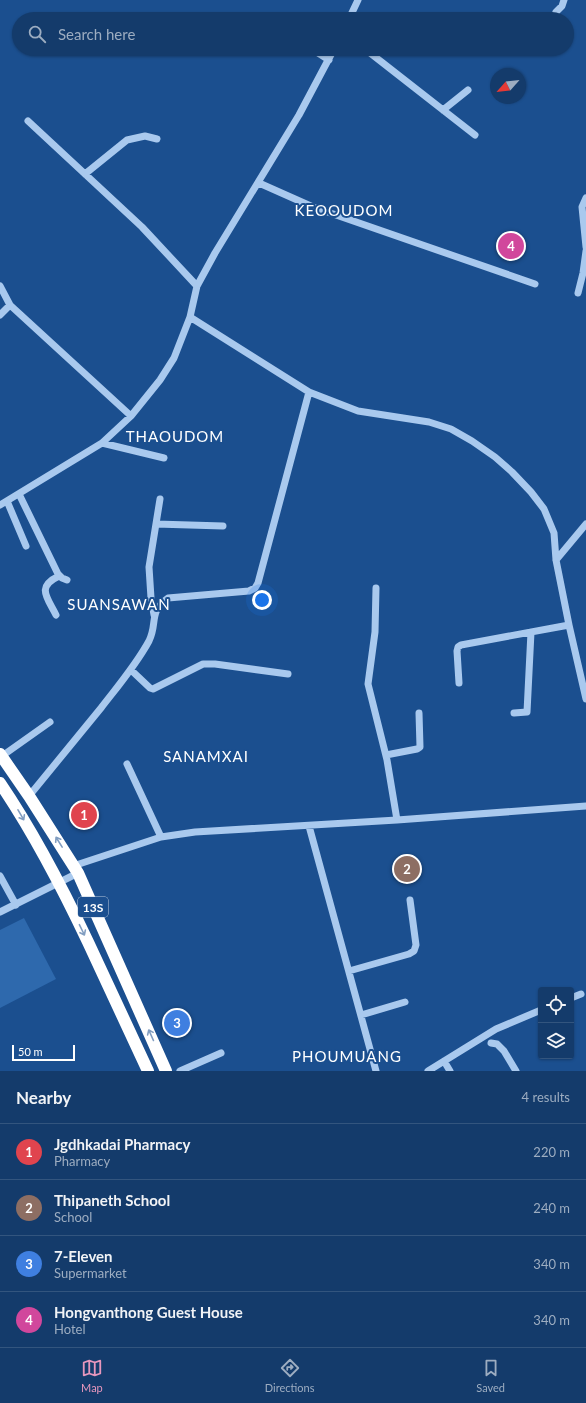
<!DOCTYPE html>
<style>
:root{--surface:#143b6b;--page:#214673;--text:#f1f3f6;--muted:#9dadc1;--line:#33557e;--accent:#e797bd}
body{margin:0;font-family:Lato,sans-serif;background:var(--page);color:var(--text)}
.controls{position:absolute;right:12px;bottom:12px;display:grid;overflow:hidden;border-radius:4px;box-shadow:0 1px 3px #0004}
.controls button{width:36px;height:36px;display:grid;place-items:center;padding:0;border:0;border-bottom:1px solid var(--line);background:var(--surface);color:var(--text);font:20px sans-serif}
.compass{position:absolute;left:490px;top:68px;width:36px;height:36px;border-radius:50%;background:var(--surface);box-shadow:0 1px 3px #0004;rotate:243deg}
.scale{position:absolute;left:12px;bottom:10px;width:63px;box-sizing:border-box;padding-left:4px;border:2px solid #fff;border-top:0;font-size:11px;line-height:14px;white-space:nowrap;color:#fff;-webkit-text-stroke:3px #1b4f8f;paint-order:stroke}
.you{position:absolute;left:262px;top:600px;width:14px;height:14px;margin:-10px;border:3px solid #fff;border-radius:50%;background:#1a73e8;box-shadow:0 0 0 6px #1a73e833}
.badge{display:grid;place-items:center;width:26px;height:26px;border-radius:50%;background:var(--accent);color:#fff;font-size:13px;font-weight:700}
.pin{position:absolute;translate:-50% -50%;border:2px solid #fff;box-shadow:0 1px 4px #0006}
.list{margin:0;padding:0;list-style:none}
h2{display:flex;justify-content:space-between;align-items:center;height:52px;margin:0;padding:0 16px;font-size:17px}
h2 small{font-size:13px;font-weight:400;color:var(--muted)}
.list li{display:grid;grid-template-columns:26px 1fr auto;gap:12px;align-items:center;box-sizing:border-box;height:56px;padding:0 16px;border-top:1px solid var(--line)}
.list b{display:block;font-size:15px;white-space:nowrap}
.list p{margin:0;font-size:13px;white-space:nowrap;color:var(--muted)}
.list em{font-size:13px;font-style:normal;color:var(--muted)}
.icon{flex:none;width:22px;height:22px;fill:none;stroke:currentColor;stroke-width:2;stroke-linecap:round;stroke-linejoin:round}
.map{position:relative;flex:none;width:586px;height:1071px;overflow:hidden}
.search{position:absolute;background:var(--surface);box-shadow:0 1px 3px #0004;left:12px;right:12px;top:12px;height:44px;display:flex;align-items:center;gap:10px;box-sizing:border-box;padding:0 14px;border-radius:22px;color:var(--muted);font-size:15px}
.sheet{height:276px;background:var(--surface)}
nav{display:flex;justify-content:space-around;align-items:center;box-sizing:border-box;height:56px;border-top:1px solid var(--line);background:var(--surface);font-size:11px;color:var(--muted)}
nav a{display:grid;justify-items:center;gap:2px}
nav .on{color:var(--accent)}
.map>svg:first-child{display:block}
</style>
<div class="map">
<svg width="586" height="1071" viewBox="0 0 586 1071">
<rect width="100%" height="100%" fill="#1b4f8f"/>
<!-- green -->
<path fill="#2e69ad" d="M24,918L56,979L0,1008V930Z"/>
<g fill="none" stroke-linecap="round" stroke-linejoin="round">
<!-- minor -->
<path stroke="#a9c9ee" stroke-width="7" d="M556,12L562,6L564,0
M349,19L358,0
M312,49L329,60
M365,49L475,135
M443,110L468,90
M28,121L142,227L197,286
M85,174L127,140L145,136L157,139
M259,183L313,207L535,284
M586,198L582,207L586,247
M0,286L10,305L131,416
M578,293L583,273L586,251
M0,315L10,305
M190,317L309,392L358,411L429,422L451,429L472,441L495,457L512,472L531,492L544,509L554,533L556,560L569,625L586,699
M102,443L164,458
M19,494L58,574L62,578L67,580
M7,501L26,546
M0,505L102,443L131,416L160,380L174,358L190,317L197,286L215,253L299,115L334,49
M156,524L223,526
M556,560L586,524
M376,588L375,632L368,684L387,760L397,820
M56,615C47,597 36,587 59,576
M154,615L151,598L149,567L160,499
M131,670L150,688L153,689L203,664H215L288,674
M459,683L457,651L458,647L461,645L569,625
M514,713L527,712L531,632
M386,755L417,749L420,747L419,713
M2,756L50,722
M127,764L161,837
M29,796C53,767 77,737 101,708C118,686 136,665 149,641C158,623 148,612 168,598L249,591L255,588L258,583L309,392
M309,826L376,1071
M73,866L161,837L195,832L397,820L586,806
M0,876L16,905
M0,912L78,873
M349,971L409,954L414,951L416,945L410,900
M571,998L581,994
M361,1015L405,1002
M491,1043L497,1044L504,1051L516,1071
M444,1061L450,1071
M180,1071L221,1053
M428,1071L496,1029L541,1010"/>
<!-- highway -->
<path stroke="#fff" stroke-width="12" d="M0,754L29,796L78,873L166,1071
M0,783C34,833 62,887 88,942C108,985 128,1028 148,1071"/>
</g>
<!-- one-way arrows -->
<defs><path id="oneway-shaft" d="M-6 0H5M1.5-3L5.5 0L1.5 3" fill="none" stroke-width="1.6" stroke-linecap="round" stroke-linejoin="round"/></defs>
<g stroke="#829ec1">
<use href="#oneway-shaft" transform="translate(21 815) rotate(60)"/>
<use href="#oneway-shaft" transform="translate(59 842) rotate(-122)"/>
<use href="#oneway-shaft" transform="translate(82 930) rotate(64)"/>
<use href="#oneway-shaft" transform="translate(151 1035) rotate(-114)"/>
</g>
<g text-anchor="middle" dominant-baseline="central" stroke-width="4" stroke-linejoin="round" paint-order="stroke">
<!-- shield labels -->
<rect fill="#1b4f8f" stroke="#bbcadd" stroke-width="1" x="78" y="897" width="30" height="20" rx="3"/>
<g font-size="12" font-weight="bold" fill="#fff">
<text x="93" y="907">13S</text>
</g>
<!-- quarter labels -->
<g font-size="15" letter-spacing="1" fill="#fff" stroke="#1b4f8f">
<text x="344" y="210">KEOOUDOM</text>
<text x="175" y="436">THAOUDOM</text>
<text x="119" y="604">SUANSAWAN</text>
<text x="206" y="756">SANAMXAI</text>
<text x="347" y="1056">PHOUMUANG</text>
</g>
</g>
</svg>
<div class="controls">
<button><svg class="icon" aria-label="locate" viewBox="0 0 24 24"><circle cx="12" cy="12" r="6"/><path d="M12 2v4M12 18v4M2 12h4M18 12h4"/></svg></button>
<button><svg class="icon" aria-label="layers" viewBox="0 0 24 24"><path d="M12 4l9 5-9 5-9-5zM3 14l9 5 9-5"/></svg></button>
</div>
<svg class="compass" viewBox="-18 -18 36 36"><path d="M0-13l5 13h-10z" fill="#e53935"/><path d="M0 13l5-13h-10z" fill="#9dadc1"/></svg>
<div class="scale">50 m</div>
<div class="you"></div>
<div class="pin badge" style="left:84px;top:815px;background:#e0444e">1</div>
<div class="pin badge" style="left:407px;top:869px;background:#8d6e63">2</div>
<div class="pin badge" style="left:177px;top:1023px;background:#3f7fe0">3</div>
<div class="pin badge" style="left:511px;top:246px;background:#d1479c">4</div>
<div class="search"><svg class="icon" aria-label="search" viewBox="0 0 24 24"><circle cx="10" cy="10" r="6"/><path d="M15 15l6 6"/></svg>Search here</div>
</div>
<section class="sheet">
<h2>Nearby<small>4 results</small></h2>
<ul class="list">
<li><span class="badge" style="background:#e0444e">1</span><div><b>Jgdhkadai Pharmacy</b><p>Pharmacy</p></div><em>220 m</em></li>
<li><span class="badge" style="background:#8d6e63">2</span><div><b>Thipaneth School</b><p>School</p></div><em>240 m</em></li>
<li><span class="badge" style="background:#3f7fe0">3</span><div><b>7-Eleven</b><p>Supermarket</p></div><em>340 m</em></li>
<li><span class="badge" style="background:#d1479c">4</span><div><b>Hongvanthong Guest House</b><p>Hotel</p></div><em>340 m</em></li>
</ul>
</section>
<nav>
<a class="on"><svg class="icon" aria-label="map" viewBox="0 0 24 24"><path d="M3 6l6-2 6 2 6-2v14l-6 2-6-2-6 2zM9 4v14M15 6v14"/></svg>Map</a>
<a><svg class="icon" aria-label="directions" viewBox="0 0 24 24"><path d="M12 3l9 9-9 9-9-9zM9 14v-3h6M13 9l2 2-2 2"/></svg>Directions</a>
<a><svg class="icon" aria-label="saved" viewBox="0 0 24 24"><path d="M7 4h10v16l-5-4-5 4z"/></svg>Saved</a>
</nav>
